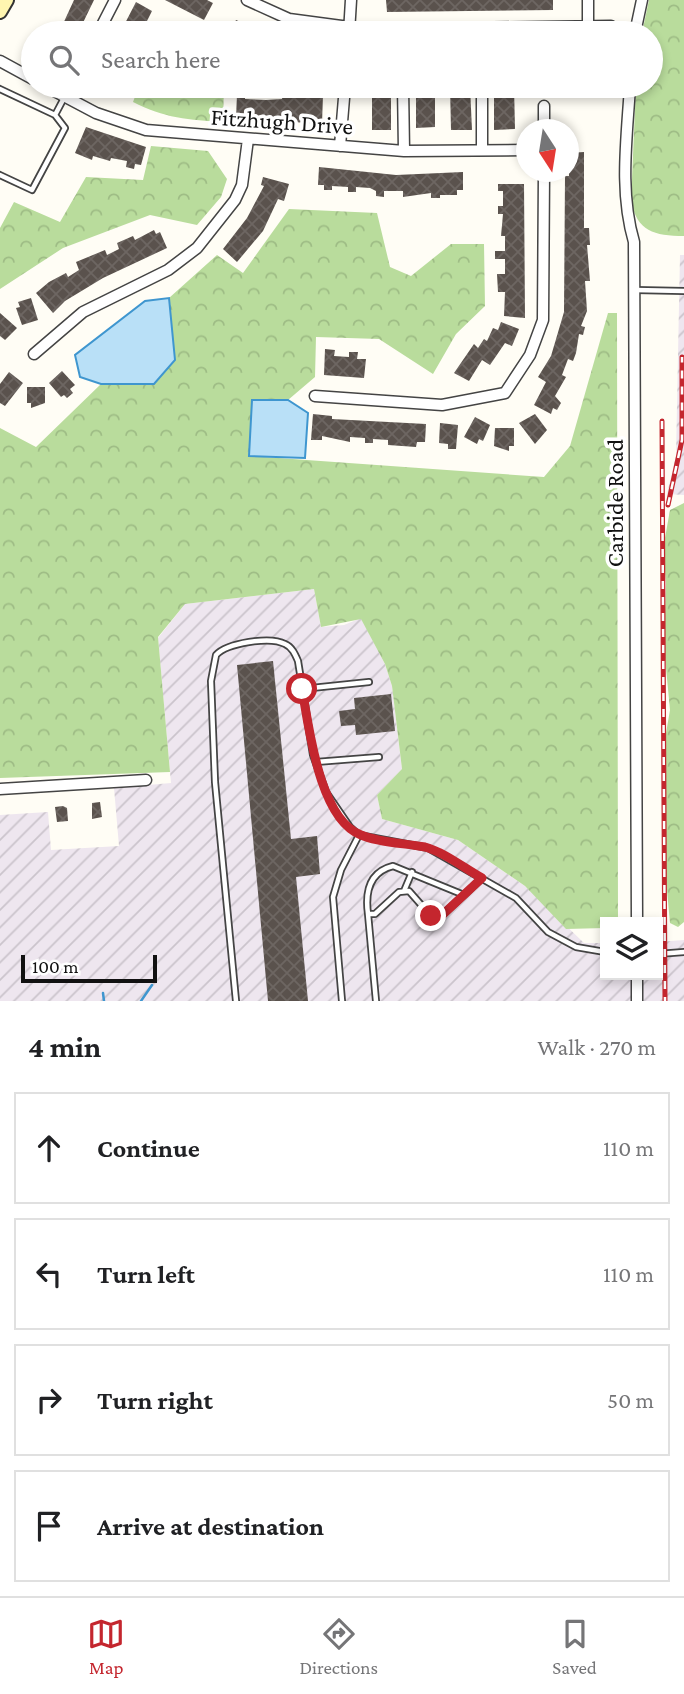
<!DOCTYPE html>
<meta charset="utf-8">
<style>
:root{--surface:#fff;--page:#f6f6f6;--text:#202124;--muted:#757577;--line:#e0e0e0;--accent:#c4262e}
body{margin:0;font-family:"Crimson Pro",serif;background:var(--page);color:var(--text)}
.controls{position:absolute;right:21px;bottom:21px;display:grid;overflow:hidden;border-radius:0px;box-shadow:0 4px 10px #0003}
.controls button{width:63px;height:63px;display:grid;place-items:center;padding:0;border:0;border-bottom:2px solid var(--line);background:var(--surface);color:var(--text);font:35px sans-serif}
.compass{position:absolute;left:516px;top:119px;width:63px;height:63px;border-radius:50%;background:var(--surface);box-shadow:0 4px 10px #0003;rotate:168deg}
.scale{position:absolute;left:21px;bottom:18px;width:136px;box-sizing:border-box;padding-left:7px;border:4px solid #111;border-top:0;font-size:19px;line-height:24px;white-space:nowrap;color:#111;-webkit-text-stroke:5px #fff;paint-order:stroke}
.stop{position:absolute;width:21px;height:21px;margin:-16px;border:5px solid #c4262e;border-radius:50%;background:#fff}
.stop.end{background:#c4262e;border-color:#fff;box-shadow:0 2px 7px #0008}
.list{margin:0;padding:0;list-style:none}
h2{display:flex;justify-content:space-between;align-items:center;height:91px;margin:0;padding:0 28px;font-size:30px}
h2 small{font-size:23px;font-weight:400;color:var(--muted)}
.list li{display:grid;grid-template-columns:46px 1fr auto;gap:21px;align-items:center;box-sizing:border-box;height:112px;margin:0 14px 14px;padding:0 14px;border:2px solid var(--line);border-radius:0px}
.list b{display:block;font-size:26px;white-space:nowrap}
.list em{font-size:23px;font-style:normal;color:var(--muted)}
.icon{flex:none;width:38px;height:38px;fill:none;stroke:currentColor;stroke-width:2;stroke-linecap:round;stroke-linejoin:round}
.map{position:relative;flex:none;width:684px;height:1001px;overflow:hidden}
.search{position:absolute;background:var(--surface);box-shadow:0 4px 10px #0003;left:21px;right:21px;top:21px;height:77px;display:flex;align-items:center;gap:18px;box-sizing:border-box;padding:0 24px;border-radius:38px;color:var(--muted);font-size:26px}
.sheet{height:595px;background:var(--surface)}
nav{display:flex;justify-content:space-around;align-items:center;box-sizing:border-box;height:98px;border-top:2px solid var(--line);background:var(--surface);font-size:19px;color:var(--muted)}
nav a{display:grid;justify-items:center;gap:4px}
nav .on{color:var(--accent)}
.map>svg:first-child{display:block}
</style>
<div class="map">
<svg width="684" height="1001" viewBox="0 0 684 1001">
<defs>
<pattern id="industrial-furrows" width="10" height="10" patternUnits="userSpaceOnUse" patternTransform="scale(1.75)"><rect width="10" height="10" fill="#eee6ef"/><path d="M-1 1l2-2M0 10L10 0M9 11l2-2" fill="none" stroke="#cbc4cc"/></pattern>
<pattern id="forest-crowns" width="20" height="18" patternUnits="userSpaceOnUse" patternTransform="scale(1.75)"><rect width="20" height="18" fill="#b9dc9c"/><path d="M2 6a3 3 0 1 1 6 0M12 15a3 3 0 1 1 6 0" fill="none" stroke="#9ebc85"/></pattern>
<pattern id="building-cross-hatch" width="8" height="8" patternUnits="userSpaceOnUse" patternTransform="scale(1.75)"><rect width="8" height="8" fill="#5a524d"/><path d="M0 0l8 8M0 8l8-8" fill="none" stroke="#6d6662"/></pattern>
</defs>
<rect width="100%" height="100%" fill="#fffdf5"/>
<!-- industrial -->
<path fill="url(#industrial-furrows)" d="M680,255H684V495L667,494L676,456Z
M314,589L321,627L344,625L361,618L385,664L392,686L402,769L377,795L382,819L458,840L525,886L584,943H605V975H658V942L684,940V1001H0V815L48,812L51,850L119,846L114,788L171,783L158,638L185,604Z"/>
<!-- forest -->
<path fill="url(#forest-crowns)" d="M649,0H684V236C654,236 637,231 631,201L636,86H651V33H642Z
M139,86H224L223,122C190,120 163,118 133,102Z
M151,146L208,151L227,179L221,197L197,225L150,215L63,248L0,289V228L14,202L60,222L86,177L143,180Z
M289,209L377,213L390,267L411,276L451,244H484L485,306L456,334L433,374L379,339L316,337L315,377L288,400H252L249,456L544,477L570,446L608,313H617L618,922H605V928L566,929L525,886L458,840L382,819L377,795L402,769L392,686L385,664L361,619L321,627L314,589L185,604L158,637L170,772L0,778V428L36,447L101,384H154L175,360L169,298L217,255L243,273Z
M684,503V922L678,927L670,923L666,880V733L670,710L664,647L666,583L663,549L670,510Z"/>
<!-- water -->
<path fill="#b9e0f7" stroke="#3f96cf" stroke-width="2" d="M169,298L175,360L154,384H101L80,377L75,355L145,301Z
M252,400H288L308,413L305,458L249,456Z"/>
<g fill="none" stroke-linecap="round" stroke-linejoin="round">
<!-- stream -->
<path stroke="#3f96cf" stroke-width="2.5" d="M103,993L104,1001
M141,1001L152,985"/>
</g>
<!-- building -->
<path fill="url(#building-cross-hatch)" d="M74,0H94L78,33L62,26Z
M165,0H207L213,3L204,20Z
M386,0H553V10L387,12Z
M136,2L152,11L141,33H120Z
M236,20L267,33H230Z
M372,86H391V130H372Z
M416,86H435V127L416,128Z
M450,86H470L472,130H451Z
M494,86H514L515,129L494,130Z
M237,94L245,95V99L266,100L282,99L283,94L323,95L322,124L236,118Z
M86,127L146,147L141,165L135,164L134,169L126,167L127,161L111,158L110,161L93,156L92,160L75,153Z
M584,152V228H589L590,245H587L590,281H585L587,311L581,326L585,327L583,335L579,334L576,353L573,361L568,359L562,375L566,377L555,396L561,403L557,410L553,408L551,414L534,405L546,382L538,377L551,356L564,312L565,176H569V153Z
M319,167L396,175L463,172V190H457V195H440V198H431V193L403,197V191H384V197L376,196V191L370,188L356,187V192H348V187L332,186V190H324V185H318Z
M263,177L289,184L284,201L278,199L263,231L237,262L223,249L247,218L264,186L261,185Z
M498,184H524L525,318L504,316L505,292H498L497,274H505V259H495V251H505V236H501L503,214H498V206H503V191H498Z
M154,230L156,234L160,232L167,248L103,278L65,301L53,313L36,293L49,282L66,273L68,277L79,270L76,262L105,250L107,255L119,249L117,243L133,236L135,240Z
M31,298L38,320L22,325L16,308L20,307L18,302Z
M0,313L17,328L5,340L0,336Z
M501,322L519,329L512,346L505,343L490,365L482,360L469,381L454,373L474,344L478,348L484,339L487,341L493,328L498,330Z
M325,349L335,350L334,356L349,357V352H358L357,359H366L364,378L324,375Z
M62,371L75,385L70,389L73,393L67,398L64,395L61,397L49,383Z
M9,372L23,383L5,406L0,403V384Z
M27,387H45V403L31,408V403H27Z
M313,414L332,416V419L426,424L425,442H417L416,447L388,445V440L373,439V443H365V438L350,437V442L322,436V440H311Z
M535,414L547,430L535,444L519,423Z
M475,417L490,425L483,441L479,439L477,444L464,437Z
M440,423L458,425L456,449H448V444L439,443Z
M495,428H514V446H509V451L494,446Z
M273,661L291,839L317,836L320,874L296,877L308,1001H268L237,665Z
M391,694L395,731L356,735L355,725L341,726L339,711L355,709L354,698Z
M100,802L102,817L92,819V803Z
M63,806L67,808L68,821L57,822L55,807Z"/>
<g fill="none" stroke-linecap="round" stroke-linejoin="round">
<!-- service casing -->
<g stroke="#444" stroke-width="8">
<path id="service" d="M0,89L55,115L65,128L32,190L0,175
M55,115L64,98
M635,290L684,291
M302,689L369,682
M316,762L379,757
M404,891L412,872
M464,895L438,919L431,916L409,891L399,892L375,914H368C365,892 369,872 393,866L464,895L482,878
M368,914L376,1001
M658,954L684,952
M236,1001L215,782L211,681L216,655C227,643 270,636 285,644C292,647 295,654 298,661L313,755L326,792L350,827L359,835L428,848L516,898L548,932L576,947L605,952
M342,1001L333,897L341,870L359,835"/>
</g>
<!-- minor casing -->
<g stroke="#444" stroke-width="13">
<path id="minor" d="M247,0L289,19L349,27L389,29L611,26
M588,0V27
M98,33L115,0
M349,33L351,0
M635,33L642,0
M0,61L33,79
M45,86L96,113L146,130L404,151L526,150
M403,86L404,151
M482,86V150
M630,86C627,138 619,191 634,242L637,922
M544,106V130
M340,146L345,86
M34,354L83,312L168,270L197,248L235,200L242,185L248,139
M315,396L442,405L505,393L530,355L543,320L544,172
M0,789L146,780
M637,975V1001"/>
</g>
<!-- secondary casing -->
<g stroke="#333" stroke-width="16">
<path id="secondary" d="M0,12L7,0"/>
</g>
<!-- service -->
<use href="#service" stroke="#fff" stroke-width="4.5"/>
<!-- minor -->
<use href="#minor" stroke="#fff" stroke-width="10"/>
<!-- secondary -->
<use href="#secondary" stroke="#fff6b0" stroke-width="12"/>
<!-- rail casing -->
<g stroke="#c4262e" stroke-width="5">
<path id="rail" d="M662,421L665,1001
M668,505L682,440V357"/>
</g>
<!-- rail -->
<use href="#rail" stroke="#fff" stroke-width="2.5" stroke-dasharray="8" stroke-linecap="butt"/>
</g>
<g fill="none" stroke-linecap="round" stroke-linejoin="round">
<!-- route -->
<path stroke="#c4262e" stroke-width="9" d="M302,689C309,727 319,819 361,835C380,843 404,843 425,847C444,852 464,868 482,878L438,919L431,916"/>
</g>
<g text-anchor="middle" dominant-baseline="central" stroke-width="7" stroke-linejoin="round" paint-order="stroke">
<!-- street labels -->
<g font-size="24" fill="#111" stroke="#fff">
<text transform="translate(282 121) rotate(4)">Fitzhugh Drive</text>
<text transform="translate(614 503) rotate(-90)">Carbide Road</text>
</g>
</g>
</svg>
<div class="controls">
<button><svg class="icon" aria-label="layers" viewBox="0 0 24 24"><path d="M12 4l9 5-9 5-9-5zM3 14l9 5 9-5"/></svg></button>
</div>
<svg class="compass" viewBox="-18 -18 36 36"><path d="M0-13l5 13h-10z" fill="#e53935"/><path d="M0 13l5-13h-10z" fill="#757577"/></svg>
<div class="scale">100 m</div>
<div class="stop" style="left:302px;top:689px"></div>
<div class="stop end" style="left:431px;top:916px"></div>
<div class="search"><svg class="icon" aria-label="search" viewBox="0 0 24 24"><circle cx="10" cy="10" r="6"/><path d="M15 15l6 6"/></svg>Search here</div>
</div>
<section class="sheet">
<h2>4 min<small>Walk · 270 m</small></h2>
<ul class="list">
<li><svg class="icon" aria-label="ahead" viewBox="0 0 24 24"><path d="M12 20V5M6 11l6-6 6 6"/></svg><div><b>Continue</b></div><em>110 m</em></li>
<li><svg class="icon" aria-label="left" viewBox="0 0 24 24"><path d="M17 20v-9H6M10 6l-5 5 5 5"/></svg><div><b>Turn left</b></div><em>110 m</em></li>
<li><svg class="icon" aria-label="right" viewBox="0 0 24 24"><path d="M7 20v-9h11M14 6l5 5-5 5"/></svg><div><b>Turn right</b></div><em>50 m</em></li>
<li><svg class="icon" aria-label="arrive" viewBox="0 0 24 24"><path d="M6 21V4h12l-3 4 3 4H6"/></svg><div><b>Arrive at destination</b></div></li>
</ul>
</section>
<nav>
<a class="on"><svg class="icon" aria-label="map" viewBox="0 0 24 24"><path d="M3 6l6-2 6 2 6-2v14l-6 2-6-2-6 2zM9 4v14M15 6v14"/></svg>Map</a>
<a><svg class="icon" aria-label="directions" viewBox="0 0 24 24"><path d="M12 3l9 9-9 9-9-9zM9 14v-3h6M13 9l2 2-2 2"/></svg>Directions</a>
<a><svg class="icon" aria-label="saved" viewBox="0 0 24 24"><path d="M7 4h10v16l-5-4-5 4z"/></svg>Saved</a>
</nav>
